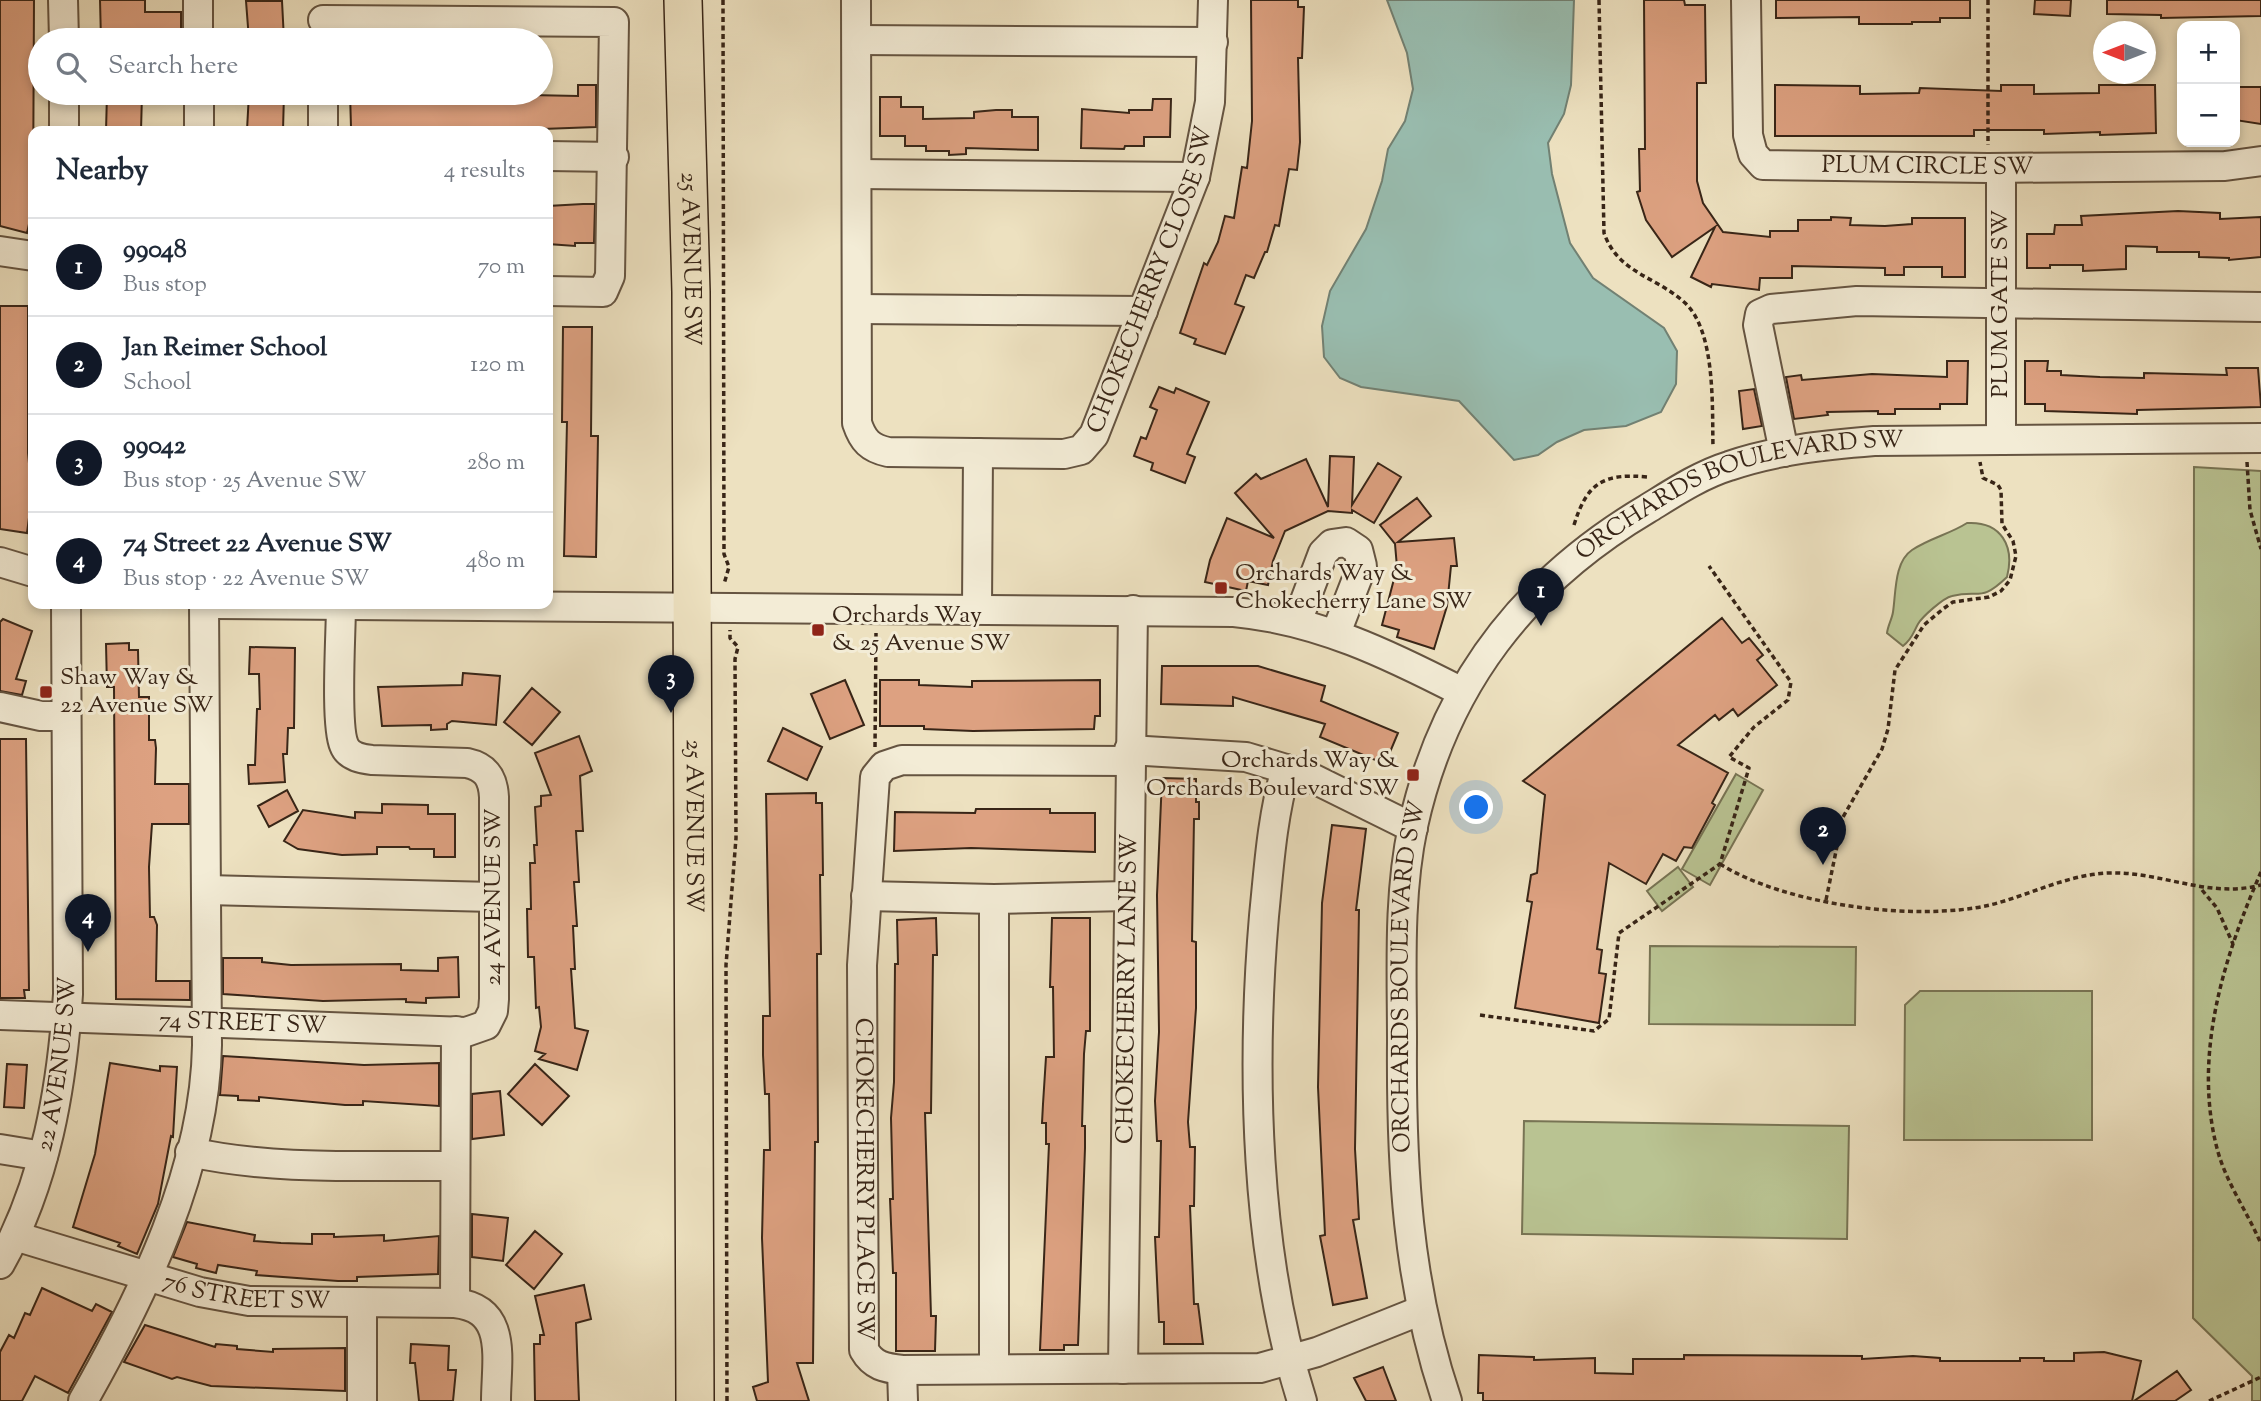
<!DOCTYPE html>
<meta charset="utf-8">
<style>
:root{--surface:#fff;--page:#f6f6f7;--text:#1f2937;--muted:#747a83;--line:#e0e1e3;--accent:#111827}
body{margin:0;font-family:"Sorts Mill Goudy",serif;background:var(--page);color:var(--text)}
.controls{position:absolute;right:21px;top:21px;display:grid;overflow:hidden;border-radius:14px;box-shadow:0 4px 10px #0003}
.controls button{width:63px;height:63px;display:grid;place-items:center;padding:0;border:0;border-bottom:2px solid var(--line);background:var(--surface);color:var(--text);font:35px sans-serif}
.compass{position:absolute;left:2093px;top:21px;width:63px;height:63px;border-radius:50%;background:var(--surface);box-shadow:0 4px 10px #0003;rotate:270deg}
.you{position:absolute;left:1477px;top:808px;width:24px;height:24px;margin:-18px;border:5px solid #fff;border-radius:50%;background:#1a73e8;box-shadow:0 0 0 10px #1a73e833}
.badge{display:grid;place-items:center;width:46px;height:46px;border-radius:50%;background:var(--accent);color:#fff;font-size:23px;font-weight:700}
.pin{position:absolute;translate:-50% -58px;filter:drop-shadow(0 2px 4px #0008)}
.pin::after{content:'';position:absolute;top:37px;width:24px;height:21px;background:inherit;clip-path:polygon(0 0,100% 0,50% 100%)}
.list{margin:0;padding:0;list-style:none}
h2{display:flex;justify-content:space-between;align-items:center;height:91px;margin:0;padding:0 28px;font-size:30px}
h2 small{font-size:23px;font-weight:400;color:var(--muted)}
.list li{display:grid;grid-template-columns:46px 1fr auto;gap:21px;align-items:center;box-sizing:border-box;height:98px;padding:0 28px;border-top:2px solid var(--line)}
.list b{display:block;font-size:26px;white-space:nowrap}
.list p{margin:0;font-size:23px;white-space:nowrap;color:var(--muted)}
.list em{font-size:23px;font-style:normal;color:var(--muted)}
.icon{flex:none;width:38px;height:38px;fill:none;stroke:currentColor;stroke-width:2;stroke-linecap:round;stroke-linejoin:round}
.map{position:relative;flex:none;width:2261px;height:1401px;overflow:hidden}
.search{position:absolute;background:var(--surface);box-shadow:0 4px 10px #0003;left:28px;top:28px;width:525px;height:77px;display:flex;align-items:center;gap:18px;box-sizing:border-box;padding:0 24px;border-radius:38px;color:var(--muted);font-size:26px}
.panel{position:absolute;background:var(--surface);box-shadow:0 4px 10px #0003;left:28px;top:126px;width:525px;height:483px;border-radius:14px}
.map>svg:first-child{display:block}
</style>
<div class="map">
<svg width="2261" height="1401" viewBox="0 0 2261 1401">
<rect width="100%" height="100%" fill="#ede1c0"/>
<filter id="stains"><feTurbulence type="fractalNoise" baseFrequency=".00286" numOctaves="4"/><feColorMatrix values="0 0 0 0 .2 0 0 0 0 .09 0 0 0 0 .02 0 0 0 .5 -.17"/></filter>
<radialGradient id="worn" r=".72"><stop offset=".6" stop-color="#630" stop-opacity="0"/><stop offset="1" stop-color="#630" stop-opacity=".3"/></radialGradient>
<!-- green -->
<path fill="#b9c392" stroke="#787454" stroke-width="2" d="M2194,467L2261,471V1401H2252V1376L2193,1318Z
M1967,523C2001,521 2015,546 2007,577C1980,603 1980,589 1952,596C1943,598 1922,617 1918,624C1913,633 1912,639 1903,646L1887,633C1888,625 1892,619 1893,612C1896,593 1894,562 1912,550C1930,538 1950,534 1967,523Z
M1736,774L1763,790L1710,885L1682,869Z
M1678,867L1693,887L1662,911L1647,891Z
M1650,946L1856,947L1855,1025L1649,1024Z
M1920,991H2092V1140H1904L1905,1005Z
M1524,1121L1849,1126L1847,1239L1522,1234Z"/>
<!-- water -->
<path fill="#99beb1" stroke="#728173" stroke-width="2" d="M1387,0H1574L1571,85L1564,114L1548,143L1552,174L1570,243L1593,278L1664,328L1677,351L1676,384L1661,412L1626,426L1584,430L1557,442L1538,455L1514,460L1459,401L1361,387L1340,378L1324,357L1322,326L1330,291L1366,229L1382,181L1388,149L1405,121L1413,89L1407,53Z"/>
<!-- building -->
<path fill="#dda181" stroke="#382517" stroke-width="2" d="M0,0H34L33,206L27,233L0,226Z
M100,0H145V12H181V32L140,33V40H101Z
M1251,0H1298V7H1304L1302,58H1298L1300,142L1297,170L1289,169L1279,226L1275,225L1267,252H1265L1254,278L1246,275L1235,304L1244,307L1225,354L1194,344L1196,339L1180,333L1204,263L1207,265L1218,242L1225,216L1234,218L1242,167L1247,168L1252,121Z
M1644,0H1684L1685,5H1705L1706,83H1697V181L1703,203L1723,232L1770,237V231H1798V220H1831V217L1851,218L1850,225L1885,226L1912,224V218H1965V277H1942V267H1904V275H1885V268L1792,266V278H1760L1759,290L1712,284L1711,287L1691,277L1715,227L1672,257L1646,220L1637,192L1640,191L1639,149H1645Z
M1776,0H1970V18H1940V22H1912V24H1859V17L1776,18Z
M2035,0H2071L2070,16L2034,14Z
M2107,0H2261V16L2161,18V15L2107,14Z
M246,1H282L284,40H249Z
M578,85H596V127L487,131L351,127L350,93H481V96L530,93V95L578,96Z
M1775,85L1860,86V94L1919,93L1920,88L2001,91V85H2034V94L2099,93V85H2155L2156,133L2100,135V132L2044,134V130H1974V136H1775Z
M2235,87H2261V124L2235,120Z
M249,93H284L283,131L247,130Z
M107,94H142L141,131H106Z
M880,97H901V107H923V119L974,118V112L996,110H1012V117H1038V150L966,148V154L949,155V151H926V146H905V136H880Z
M1153,99H1171L1170,137H1144V146H1125L1124,149L1081,148L1082,109L1129,113V110H1152Z
M583,204H595L594,243H575V246L548,244V206Z
M2178,211L2220,213V219L2261,217V257L2229,260V258L2199,257V252H2157V247L2126,246V269L2083,271V265H2050V268H2027V234H2054L2055,225H2082L2081,216Z
M0,306H28V453L32,495L27,533L0,529Z
M563,327H592L591,436H598L596,557L564,556L567,422H562Z
M1947,361H1968L1967,404H1940V409H1895V414H1878V411L1827,412L1828,415L1794,419L1786,377L1801,375L1802,380L1872,374L1947,377Z
M2025,361H2048L2047,371H2061V375L2100,377L2144,378V373L2227,375L2226,368H2258L2261,407L2137,410V414L2045,411V404H2025Z
M1159,387L1174,393L1176,388L1209,402L1187,454L1195,457L1185,483L1151,470L1153,463L1134,456L1141,437L1146,439L1157,410L1150,407Z
M1754,389L1762,426L1743,429L1739,391Z
M1330,456L1354,457L1352,505L1378,463L1401,477L1374,523L1352,510V513L1328,511L1285,531L1273,561L1268,585L1248,581L1246,591L1205,582L1210,560L1227,518L1274,538L1235,493L1256,474L1261,479L1306,459L1328,507Z
M1417,498L1431,516L1398,542L1454,538L1457,566H1451L1447,606L1434,649L1397,637L1399,630L1382,625L1394,579H1398L1395,544L1380,525Z
M1722,618L1742,643L1749,638L1763,655L1757,660L1777,685L1738,716L1733,709L1719,720L1715,715L1678,745L1728,773L1712,803L1715,805L1692,848L1684,847L1676,861L1663,854L1646,884L1609,863L1597,949L1602,950L1599,973L1606,974L1599,1023L1515,1008L1532,902L1527,901L1531,875L1537,873L1545,795L1523,781Z
M3,619L32,631L16,679L26,681L22,695L0,691V622Z
M129,643V650H138L139,697H149V740H155L156,748L155,784H189V824H152L149,867L150,917H154L157,925L156,981H190V1000L116,999L114,687H107L106,644Z
M250,647L295,648L294,728H288L287,754H283L285,782L249,784L248,765H255L257,709H260L259,674H249Z
M1162,666H1258L1325,686L1321,701L1398,733L1385,764L1320,737L1325,724L1233,697V706L1161,704Z
M463,673L500,676L496,725L452,721L447,724V729L431,730V725L382,726L378,687L462,685Z
M845,680L864,725L830,739L811,694Z
M880,680H919V685L972,687V681L1100,680V716H1095L1094,729L973,731L924,729V726H880Z
M532,688L560,712L532,745L504,722Z
M783,728L822,747L807,780L768,761Z
M579,736L592,771L580,776L583,831H576L579,882H574L577,926H573L575,969H571L575,1028L588,1031L577,1070L539,1059L545,1054L535,1051L541,1027L539,1007L536,1008L534,957H528L527,909H531L530,863H535L534,845H537L535,807L541,806V796L551,795L535,753Z
M0,739H26L29,990H24L25,998H0Z
M1162,778L1196,779V802H1199V819H1194L1192,941L1196,942V1008L1188,1122L1190,1147H1195L1194,1206H1190L1194,1304H1198L1203,1344H1164V1322H1159L1155,1237H1159L1161,1141H1157L1155,1101L1159,1032L1157,895Z
M287,790L298,811L269,827L258,806Z
M816,793V803H822L823,875H820L821,954H817L818,1142H815L813,1363H797L809,1401H757L753,1387L768,1382L762,1238L764,1150H770L769,1094H765L763,1055V1016H770L766,794Z
M382,804L428,805V814H455V857H434V849H410L409,847H377V854L342,855L298,849L284,841L303,810L355,818V812L382,813Z
M976,809H1050V813H1095V852L971,848L894,851L895,812L975,813Z
M1332,825L1366,829L1356,910H1359L1355,1149L1359,1219L1353,1220L1367,1298L1333,1305L1320,1236L1325,1235L1318,1087L1322,903Z
M936,918L937,955H933L931,1113H925L931,1316H936L935,1351H896V1273H893L890,1199H893L891,1118L894,1082L895,964H898L897,920Z
M1052,918H1090V1031H1086L1084,1054L1082,1126H1085V1148L1078,1345H1064V1350H1040L1049,1144H1046V1123H1042L1043,1104L1046,1057H1054L1053,987H1050Z
M458,957L459,997L426,998V1003L406,1002V999L323,1001L223,994V958H262V962L291,965L401,964V970L438,971V958Z
M223,1056L364,1065L439,1063V1106L363,1101V1105H345L259,1097V1101L238,1100V1096L220,1095Z
M110,1063L160,1071V1066L177,1067L173,1137L171,1136L158,1204L137,1254L118,1246L120,1243L73,1227L95,1154Z
M7,1064L27,1065L24,1108L4,1107Z
M535,1064L569,1096L542,1125L508,1094Z
M500,1091L504,1135L472,1139V1094Z
M472,1214L508,1218L503,1261L472,1257Z
M187,1222L255,1235L254,1241L281,1243L312,1244V1234H334V1237L384,1235V1241L439,1236L438,1274L357,1277V1281H338L256,1275L257,1271L218,1265L216,1273L196,1268L197,1264L173,1257Z
M535,1231L562,1254L534,1289L506,1265Z
M584,1285L591,1319L576,1323L579,1401H535L534,1344H540V1335H544L535,1296Z
M42,1288L92,1311L96,1304L112,1312L68,1393L35,1376L22,1401H0V1352L9,1335L14,1338L25,1313L30,1315Z
M145,1325L215,1347L216,1344L237,1346V1349L273,1352V1349L345,1348V1391L211,1386L177,1377L172,1379L124,1362Z
M411,1344L449,1346L448,1370H456L453,1401H419L415,1363H410Z
M2104,1352L2141,1361L2132,1401H1483V1393H1478L1479,1355L1534,1357V1360L1595,1358V1373L1633,1374V1359H1684V1355L1862,1356V1359L1913,1356L1940,1358V1361H2020V1358H2044V1361H2074V1353Z
M1383,1367L1396,1401H1366L1354,1378Z
M2177,1371L2191,1390L2175,1401H2134Z"/>
<g fill="none" stroke-linecap="round" stroke-linejoin="round">
<!-- minor casing -->
<g stroke="#655441" stroke-width="32">
<g id="minor">
<path d="M63,0L64,40"/>
<path d="M198,0V40"/>
<path id="s1" d="M856,0L857,423C863,441 870,448 888,452L1064,454L1081,450L1094,435L1195,177L1210,102L1213,0"/>
<path id="s2" d="M1746,0L1748,135L1753,154L1763,165L1988,168L2225,166L2261,161"/>
<path d="M323,20L614,22L610,276L603,292L548,291"/>
<path d="M857,40L1213,42"/>
<path d="M64,93V131"/>
<path d="M199,93V131"/>
<path d="M323,93V131"/>
<path d="M548,156L614,157"/>
<path d="M2001,168V440"/>
<path d="M857,174L1195,177"/>
<path d="M0,251L33,256"/>
<path d="M857,309L1143,311"/>
<path d="M1784,452L1758,325L1760,314L1771,309L1857,301L2261,307"/>
<path d="M0,562L33,572"/>
<path d="M216,604L1234,612C1318,620 1388,654 1462,692"/>
<path d="M977,609L978,453"/>
<path d="M1297,622L1323,553L1332,544L1346,542L1358,550L1362,566L1336,633"/>
<path d="M0,707L41,716H66"/>
<path d="M1129,750L1246,757L1286,769"/>
<path id="s3" d="M1129,761L902,760L884,766L875,777L862,965L864,1350C873,1366 885,1368 902,1370L1260,1368L1317,1352L1422,1310"/>
<path d="M207,890L494,897"/>
<path d="M866,896L994,899L1127,896"/>
<path d="M994,899V1369"/>
<path id="s4" d="M0,1015L466,1032L486,1025L493,1011L494,999V797C493,778 486,767 467,763L372,760C361,759 348,756 344,745C335,724 341,633 341,605"/>
<path d="M0,1149L43,1156"/>
<path d="M190,1152C276,1171 367,1165 455,1166"/>
<path id="s5" d="M15,1236L200,1292L249,1301L455,1303C509,1309 496,1360 496,1401"/>
<path id="s6" d="M0,1264C46,1182 62,1087 68,994L66,604"/>
<path d="M362,1302V1401"/>
<path d="M455,1303L456,1031"/>
<path id="s7" d="M1123,1369L1133,610"/>
<path d="M902,1370L903,1401"/>
<path d="M83,1401C143,1295 205,1169 207,1045L204,604"/>
<path d="M1302,1401C1255,1254 1251,1069 1264,916C1269,866 1272,817 1286,769L1306,775L1413,828"/>
<path id="s8" d="M1447,1401C1407,1283 1401,1165 1402,1042C1402,970 1398,897 1413,826C1444,685 1524,582 1647,509C1673,493 1700,475 1729,466C1776,450 1825,445 1874,441L2261,438"/>
</g>
</g>
<!-- major casing -->
<g stroke="#382517" stroke-width="40">
<g id="major">
<path id="s9" d="M683,0L691,292L695,1401"/>
</g>
</g>
<!-- path -->
<path stroke="#382517" stroke-width="3.5" stroke-dasharray="5 3.5" stroke-linecap="butt" d="M723,0L724,554L729,567L724,584
M1599,0L1604,233C1618,273 1655,276 1684,302C1716,330 1712,407 1713,447
M1988,0V145
M2247,462L2250,510L2261,549
M1574,525C1587,483 1603,473 1647,477
M875,747L876,633
M1720,864C1785,905 1916,922 1990,905C2030,895 2066,875 2108,873C2161,871 2208,899 2261,885
M2261,872C2223,959 2192,1058 2218,1152C2227,1184 2248,1213 2261,1244
M2202,890L2217,908L2233,944
M1826,900L1843,817L1882,749L1888,729L1895,670L1924,625L1943,609L1953,602L1989,597L2001,591L2010,580L2016,556L2013,541L2002,524L2001,490L1998,485L1983,478L1980,462
M1480,1015L1594,1031L1609,1019L1619,933L1720,864L1749,768L1729,757L1754,727L1788,700L1791,682L1709,566
M727,1401L726,965L736,838L735,659L738,647L730,638V630
M2209,1401L2261,1377"/>
<!-- minor -->
<use href="#minor" stroke="#f3ecd6" stroke-width="28"/>
<!-- major -->
<use href="#major" stroke="#ede1c0" stroke-width="37"/>
</g>
<!-- markers -->
<g fill="#8f2418" stroke="#f3ecd6" stroke-width="2.5">
<rect x="1214" y="581" width="14" height="14" rx="3.5"/>
<rect x="811" y="623" width="14" height="14" rx="3.5"/>
<rect x="39" y="685" width="14" height="14" rx="3.5"/>
<rect x="1406" y="768" width="14" height="14" rx="3.5"/>
</g>
<g text-anchor="middle" dominant-baseline="central" stroke-width="6" stroke-linejoin="round" paint-order="stroke">
<!-- street labels -->
<g font-size="24" fill="#382517" stroke="#f3ecd6">
<text stroke="none"><textPath href="#s2" startOffset="334">PLUM CIRCLE SW</textPath></text>
<text stroke="none"><textPath href="#s9" startOffset="259">25 AVENUE SW</textPath></text>
<text stroke="none"><textPath href="#s1" startOffset="847">CHOKECHERRY CLOSE SW</textPath></text>
<text transform="translate(2001 304) rotate(-90)">PLUM GATE SW</text>
<text stroke="none"><textPath href="#s8" startOffset="1080">ORCHARDS BOULEVARD SW</textPath></text>
<text stroke="none"><textPath href="#s9" startOffset="826">25 AVENUE SW</textPath></text>
<text transform="translate(494 897) rotate(-90)">24 AVENUE SW</text>
<text stroke="none"><textPath href="#s8" startOffset="429">ORCHARDS BOULEVARD SW</textPath></text>
<text stroke="none"><textPath href="#s7" startOffset="380">CHOKECHERRY LANE SW</textPath></text>
<text stroke="none"><textPath href="#s4" startOffset="243">74 STREET SW</textPath></text>
<text stroke="none"><textPath href="#s6" startOffset="210">22 AVENUE SW</textPath></text>
<text stroke="none"><textPath href="#s3" startOffset="663">CHOKECHERRY PLACE SW</textPath></text>
<text stroke="none"><textPath href="#s5" startOffset="240">76 STREET SW</textPath></text>
</g>
<!-- poi labels -->
<g font-size="24" fill="#382517" stroke="#f3ecd6" text-anchor="start">
<text x="1235" y="574">Orchards Way &amp;<tspan x="1235" dy="28">Chokecherry Lane SW</tspan></text>
<text x="832" y="616">Orchards Way<tspan x="832" dy="28">&amp; 25 Avenue SW</tspan></text>
<text x="60" y="678">Shaw Way &amp;<tspan x="60" dy="28">22 Avenue SW</tspan></text>
<text x="1399" y="761" text-anchor="end">Orchards Way &amp;<tspan x="1399" dy="28">Orchards Boulevard SW</tspan></text>
</g>
</g>
<rect width="100%" height="100%" filter="url(#stains)"/>
<rect width="100%" height="100%" fill="url(#worn)"/>
</svg>
<div class="controls">
<button>+</button>
<button>−</button>
</div>
<svg class="compass" viewBox="-18 -18 36 36"><path d="M0-13l5 13h-10z" fill="#e53935"/><path d="M0 13l5-13h-10z" fill="#747a83"/></svg>
<div class="you"></div>
<div class="pin badge" style="left:1541px;top:626px">1</div>
<div class="pin badge" style="left:1823px;top:865px">2</div>
<div class="pin badge" style="left:671px;top:713px">3</div>
<div class="pin badge" style="left:88px;top:952px">4</div>
<div class="search"><svg class="icon" aria-label="search" viewBox="0 0 24 24"><circle cx="10" cy="10" r="6"/><path d="M15 15l6 6"/></svg>Search here</div>
<section class="panel">
<h2>Nearby<small>4 results</small></h2>
<ul class="list">
<li><span class="badge">1</span><div><b>99048</b><p>Bus stop</p></div><em>70 m</em></li>
<li><span class="badge">2</span><div><b>Jan Reimer School</b><p>School</p></div><em>120 m</em></li>
<li><span class="badge">3</span><div><b>99042</b><p>Bus stop · 25 Avenue SW</p></div><em>280 m</em></li>
<li><span class="badge">4</span><div><b>74 Street 22 Avenue SW</b><p>Bus stop · 22 Avenue SW</p></div><em>480 m</em></li>
</ul>
</section>
</div>
